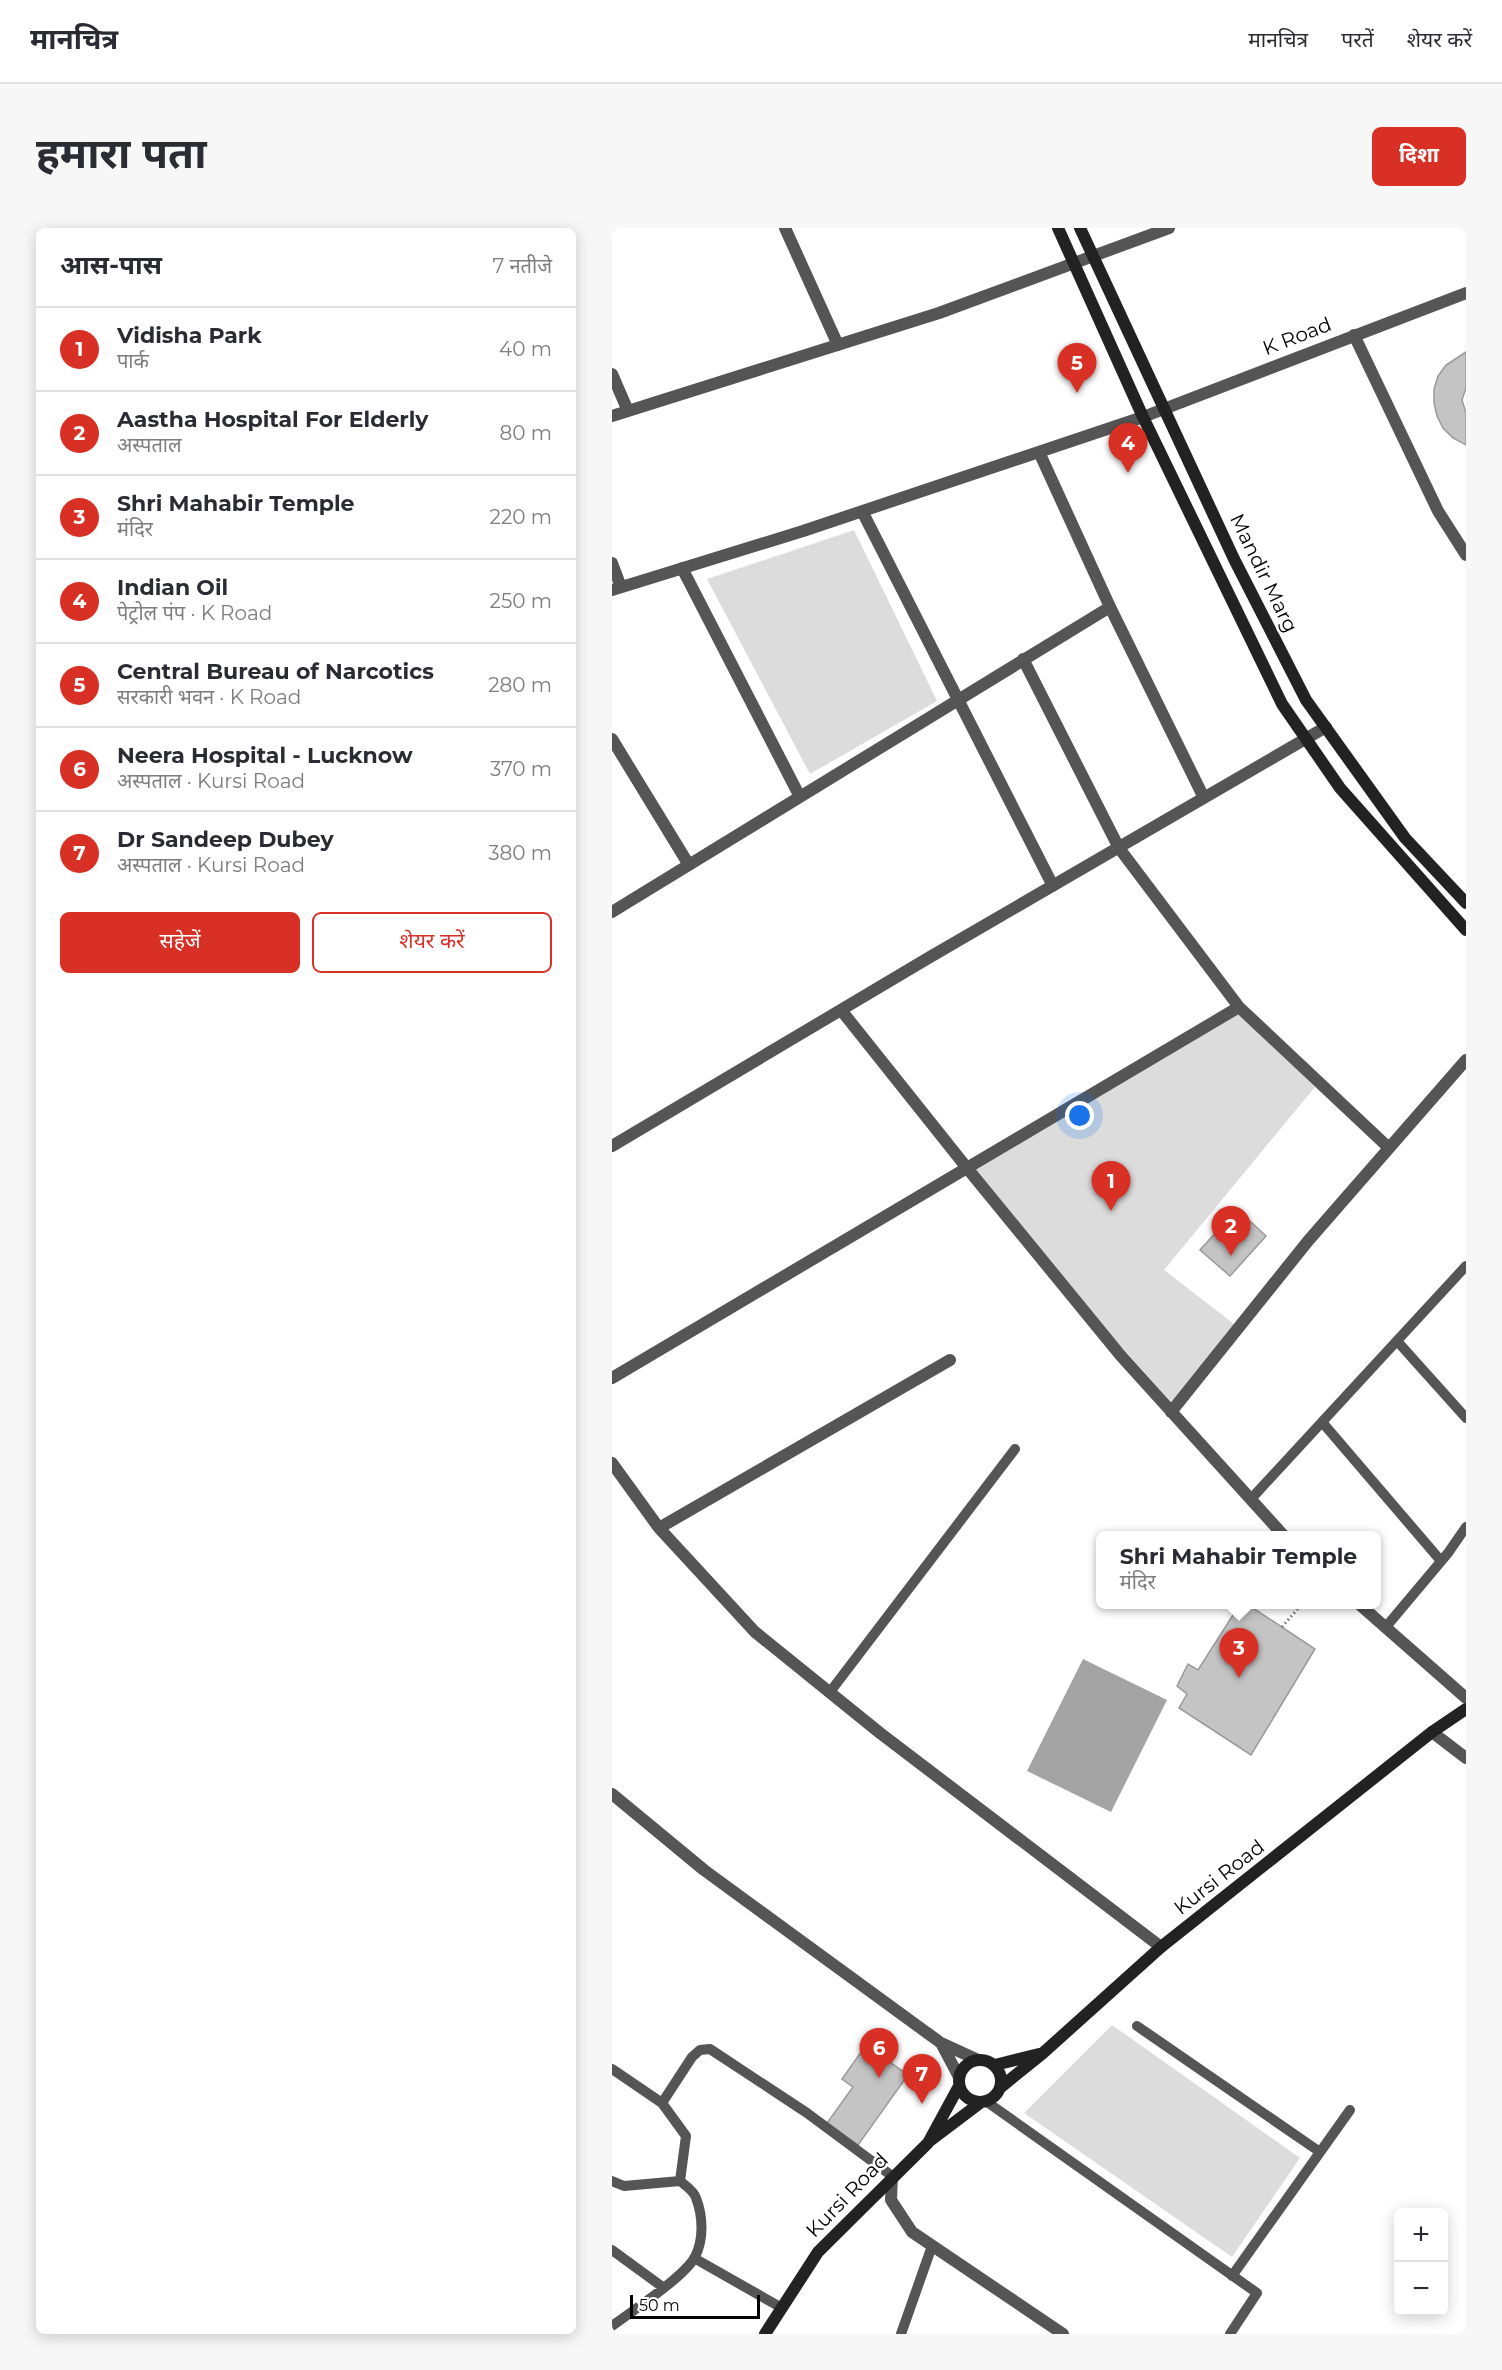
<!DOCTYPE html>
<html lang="hi">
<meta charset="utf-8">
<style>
:root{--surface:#fff;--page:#f7f7f7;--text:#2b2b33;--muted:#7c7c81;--line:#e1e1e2;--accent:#d93025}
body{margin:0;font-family:Montserrat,"Noto Sans Devanagari",sans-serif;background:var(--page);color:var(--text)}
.controls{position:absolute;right:18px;bottom:18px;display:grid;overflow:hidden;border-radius:9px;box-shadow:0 3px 15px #0003}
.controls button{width:54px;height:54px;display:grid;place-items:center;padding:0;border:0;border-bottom:2px solid var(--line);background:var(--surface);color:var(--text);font:30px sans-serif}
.scale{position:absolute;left:18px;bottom:15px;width:130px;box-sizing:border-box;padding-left:6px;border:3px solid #000;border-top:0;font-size:16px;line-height:21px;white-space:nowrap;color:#000;-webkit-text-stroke:4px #fff;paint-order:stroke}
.you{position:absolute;left:468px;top:888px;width:21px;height:21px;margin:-15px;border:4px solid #fff;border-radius:50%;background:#1a73e8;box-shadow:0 0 0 9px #1a73e833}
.badge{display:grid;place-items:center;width:39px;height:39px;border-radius:50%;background:var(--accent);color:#fff;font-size:20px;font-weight:700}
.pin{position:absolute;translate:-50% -50px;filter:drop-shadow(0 2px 3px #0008)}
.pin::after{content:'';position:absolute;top:32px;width:21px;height:18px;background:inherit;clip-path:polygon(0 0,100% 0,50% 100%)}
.popup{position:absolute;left:484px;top:1303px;width:285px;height:78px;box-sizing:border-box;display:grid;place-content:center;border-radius:9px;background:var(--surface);filter:drop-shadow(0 2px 4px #0005);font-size:20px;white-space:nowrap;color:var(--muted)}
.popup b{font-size:22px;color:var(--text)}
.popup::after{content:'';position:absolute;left:50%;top:100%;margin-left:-12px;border:12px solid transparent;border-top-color:var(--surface)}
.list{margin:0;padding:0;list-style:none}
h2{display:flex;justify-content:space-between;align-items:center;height:78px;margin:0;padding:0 24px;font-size:26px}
h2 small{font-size:20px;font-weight:400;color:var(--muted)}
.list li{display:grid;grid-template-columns:39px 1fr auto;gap:18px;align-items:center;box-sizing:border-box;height:84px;padding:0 24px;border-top:2px solid var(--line)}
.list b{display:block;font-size:22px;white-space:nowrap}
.list p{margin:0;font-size:20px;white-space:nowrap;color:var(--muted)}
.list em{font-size:20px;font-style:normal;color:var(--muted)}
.actions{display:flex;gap:12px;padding:18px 24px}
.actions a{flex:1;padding:14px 0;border:2px solid var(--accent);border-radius:9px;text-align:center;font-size:21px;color:var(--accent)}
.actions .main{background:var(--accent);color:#fff}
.map{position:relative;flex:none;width:854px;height:2106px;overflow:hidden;border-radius:9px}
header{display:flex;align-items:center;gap:36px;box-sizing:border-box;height:84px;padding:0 30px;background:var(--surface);border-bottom:2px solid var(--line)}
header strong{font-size:28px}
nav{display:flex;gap:33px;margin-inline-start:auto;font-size:21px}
.intro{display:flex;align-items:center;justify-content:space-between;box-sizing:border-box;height:144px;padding:0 36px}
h1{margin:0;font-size:42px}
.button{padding:15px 27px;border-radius:9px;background:var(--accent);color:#fff;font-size:21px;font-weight:700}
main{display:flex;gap:36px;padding:0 36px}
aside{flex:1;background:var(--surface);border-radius:9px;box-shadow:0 3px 15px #0003}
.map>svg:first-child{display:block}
</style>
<header>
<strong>मानचित्र</strong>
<nav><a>मानचित्र</a><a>परतें</a><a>शेयर करें</a></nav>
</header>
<div class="intro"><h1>हमारा पता</h1><a class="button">दिशा</a></div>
<main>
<aside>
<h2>आस-पास<small>7 नतीजे</small></h2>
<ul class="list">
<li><span class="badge">1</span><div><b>Vidisha Park</b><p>पार्क</p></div><em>40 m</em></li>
<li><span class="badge">2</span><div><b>Aastha Hospital For Elderly</b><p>अस्पताल</p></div><em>80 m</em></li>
<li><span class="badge">3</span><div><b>Shri Mahabir Temple</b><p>मंदिर</p></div><em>220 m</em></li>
<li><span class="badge">4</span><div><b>Indian Oil</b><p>पेट्रोल पंप · K Road</p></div><em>250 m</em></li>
<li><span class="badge">5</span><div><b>Central Bureau of Narcotics</b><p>सरकारी भवन · K Road</p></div><em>280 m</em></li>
<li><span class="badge">6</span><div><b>Neera Hospital - Lucknow</b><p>अस्पताल · Kursi Road</p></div><em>370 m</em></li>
<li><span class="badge">7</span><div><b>Dr Sandeep Dubey</b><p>अस्पताल · Kursi Road</p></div><em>380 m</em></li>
</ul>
<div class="actions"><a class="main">सहेजें</a><a>शेयर करें</a></div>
</aside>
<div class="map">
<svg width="854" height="2106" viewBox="0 0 854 2106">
<rect width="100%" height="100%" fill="#fff"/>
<!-- green -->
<path fill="#dcdcdc" d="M242,302L325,473L198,546L95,351Z
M627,785L703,859L552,1042L622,1096L560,1175L505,1114L362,941Z
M500,1797L688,1930L620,2029L412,1885Z"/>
<!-- water -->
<path fill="#a3a3a3" d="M471,1431L555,1472L499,1584L415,1543Z"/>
<!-- building -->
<path fill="#c4c4c4" stroke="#999" stroke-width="1.5" d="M854,124V160L850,172L854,185V217L841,210L831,200L825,188L822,175V161L826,148L834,137Z
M625,981L654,1008L618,1048L588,1022Z
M628,1376H635L703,1421L639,1527L567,1480L575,1466L565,1458L576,1436L586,1442Z
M254,1817L296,1847L246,1917L215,1895L241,1859L230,1851Z"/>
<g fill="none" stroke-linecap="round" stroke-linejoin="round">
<!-- path -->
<path stroke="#777" stroke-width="3" stroke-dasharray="1.5 3" stroke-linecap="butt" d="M670,1399L690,1376"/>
<!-- service -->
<path stroke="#555" stroke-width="10" d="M785,1113L854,1190
M710,1194L829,1333
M639,1271L854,1038
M773,1400L836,1325L854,1299
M218,1464L403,1221
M525,1798L708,1924
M0,1841L50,1875L74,1908L68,1953
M375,1874L645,2065L618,2106
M50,1875L80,1829L88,1822L98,1821L195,1885L280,1948
M0,1953L12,1958L68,1953C73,1957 82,1963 84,1970C91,1988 92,2011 83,2029C72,2049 19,2084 0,2098
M0,2022L52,2060
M82,2030L170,2080
M620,2048L738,1882
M289,2106L320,2018"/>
<!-- minor -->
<path stroke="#555" stroke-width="12" d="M173,0L226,117
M742,107L826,283L854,327
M0,146L16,183
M0,188L327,85L557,0
M427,224L498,379L592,570
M250,283L441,658
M0,335L9,359
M70,340L188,569
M0,362L191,303L531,189L854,65
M411,431L507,620L627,779L777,920
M0,511L77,637
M0,684L498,379
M229,782L355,940L509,1128L672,1308
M0,918L318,729L714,499
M0,1150L627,779
M559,1184L696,1013L854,832
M0,1235L47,1300L143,1404L268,1505L549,1719
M47,1300L338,1132
M747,1376L854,1470
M820,1504L854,1530
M0,1566L92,1642L307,1799L329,1815L366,1832
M329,1815L347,1849"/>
<!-- tertiary -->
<path stroke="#555" stroke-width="12" d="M280,1948L279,1972L300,2004L451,2106"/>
<!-- secondary -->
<path stroke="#222" stroke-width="12" d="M446,0L531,189L670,476L728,560L854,702
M468,0L622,331L694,472L793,610L854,675
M347 1853a21 21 0 1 1 42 0a21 21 0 1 1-42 0Z
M383,1837L427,1826
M389,1859L431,1825L549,1719L820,1504L854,1481
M319,1912L368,1875
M153,2106L206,2024L316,1915L347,1858"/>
</g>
<g text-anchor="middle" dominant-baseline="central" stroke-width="5" stroke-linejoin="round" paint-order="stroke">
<!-- street labels -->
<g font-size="20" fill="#000" stroke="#fff">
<text transform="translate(685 108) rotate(-21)">K Road</text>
<text transform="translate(652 345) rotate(64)">Mandir Marg</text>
<text transform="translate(607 1649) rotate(-38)">Kursi Road</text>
<text transform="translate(235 1967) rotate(-46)">Kursi Road</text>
</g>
</g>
</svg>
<div class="controls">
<button>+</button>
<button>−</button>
</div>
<div class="scale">50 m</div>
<div class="you"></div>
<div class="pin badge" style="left:499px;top:983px">1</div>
<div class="pin badge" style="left:619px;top:1028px">2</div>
<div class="pin badge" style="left:627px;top:1450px">3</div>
<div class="popup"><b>Shri Mahabir Temple</b>मंदिर</div>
<div class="pin badge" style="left:516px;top:245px">4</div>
<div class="pin badge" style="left:465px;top:165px">5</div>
<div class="pin badge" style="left:267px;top:1850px">6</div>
<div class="pin badge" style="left:310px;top:1876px">7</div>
</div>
</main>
